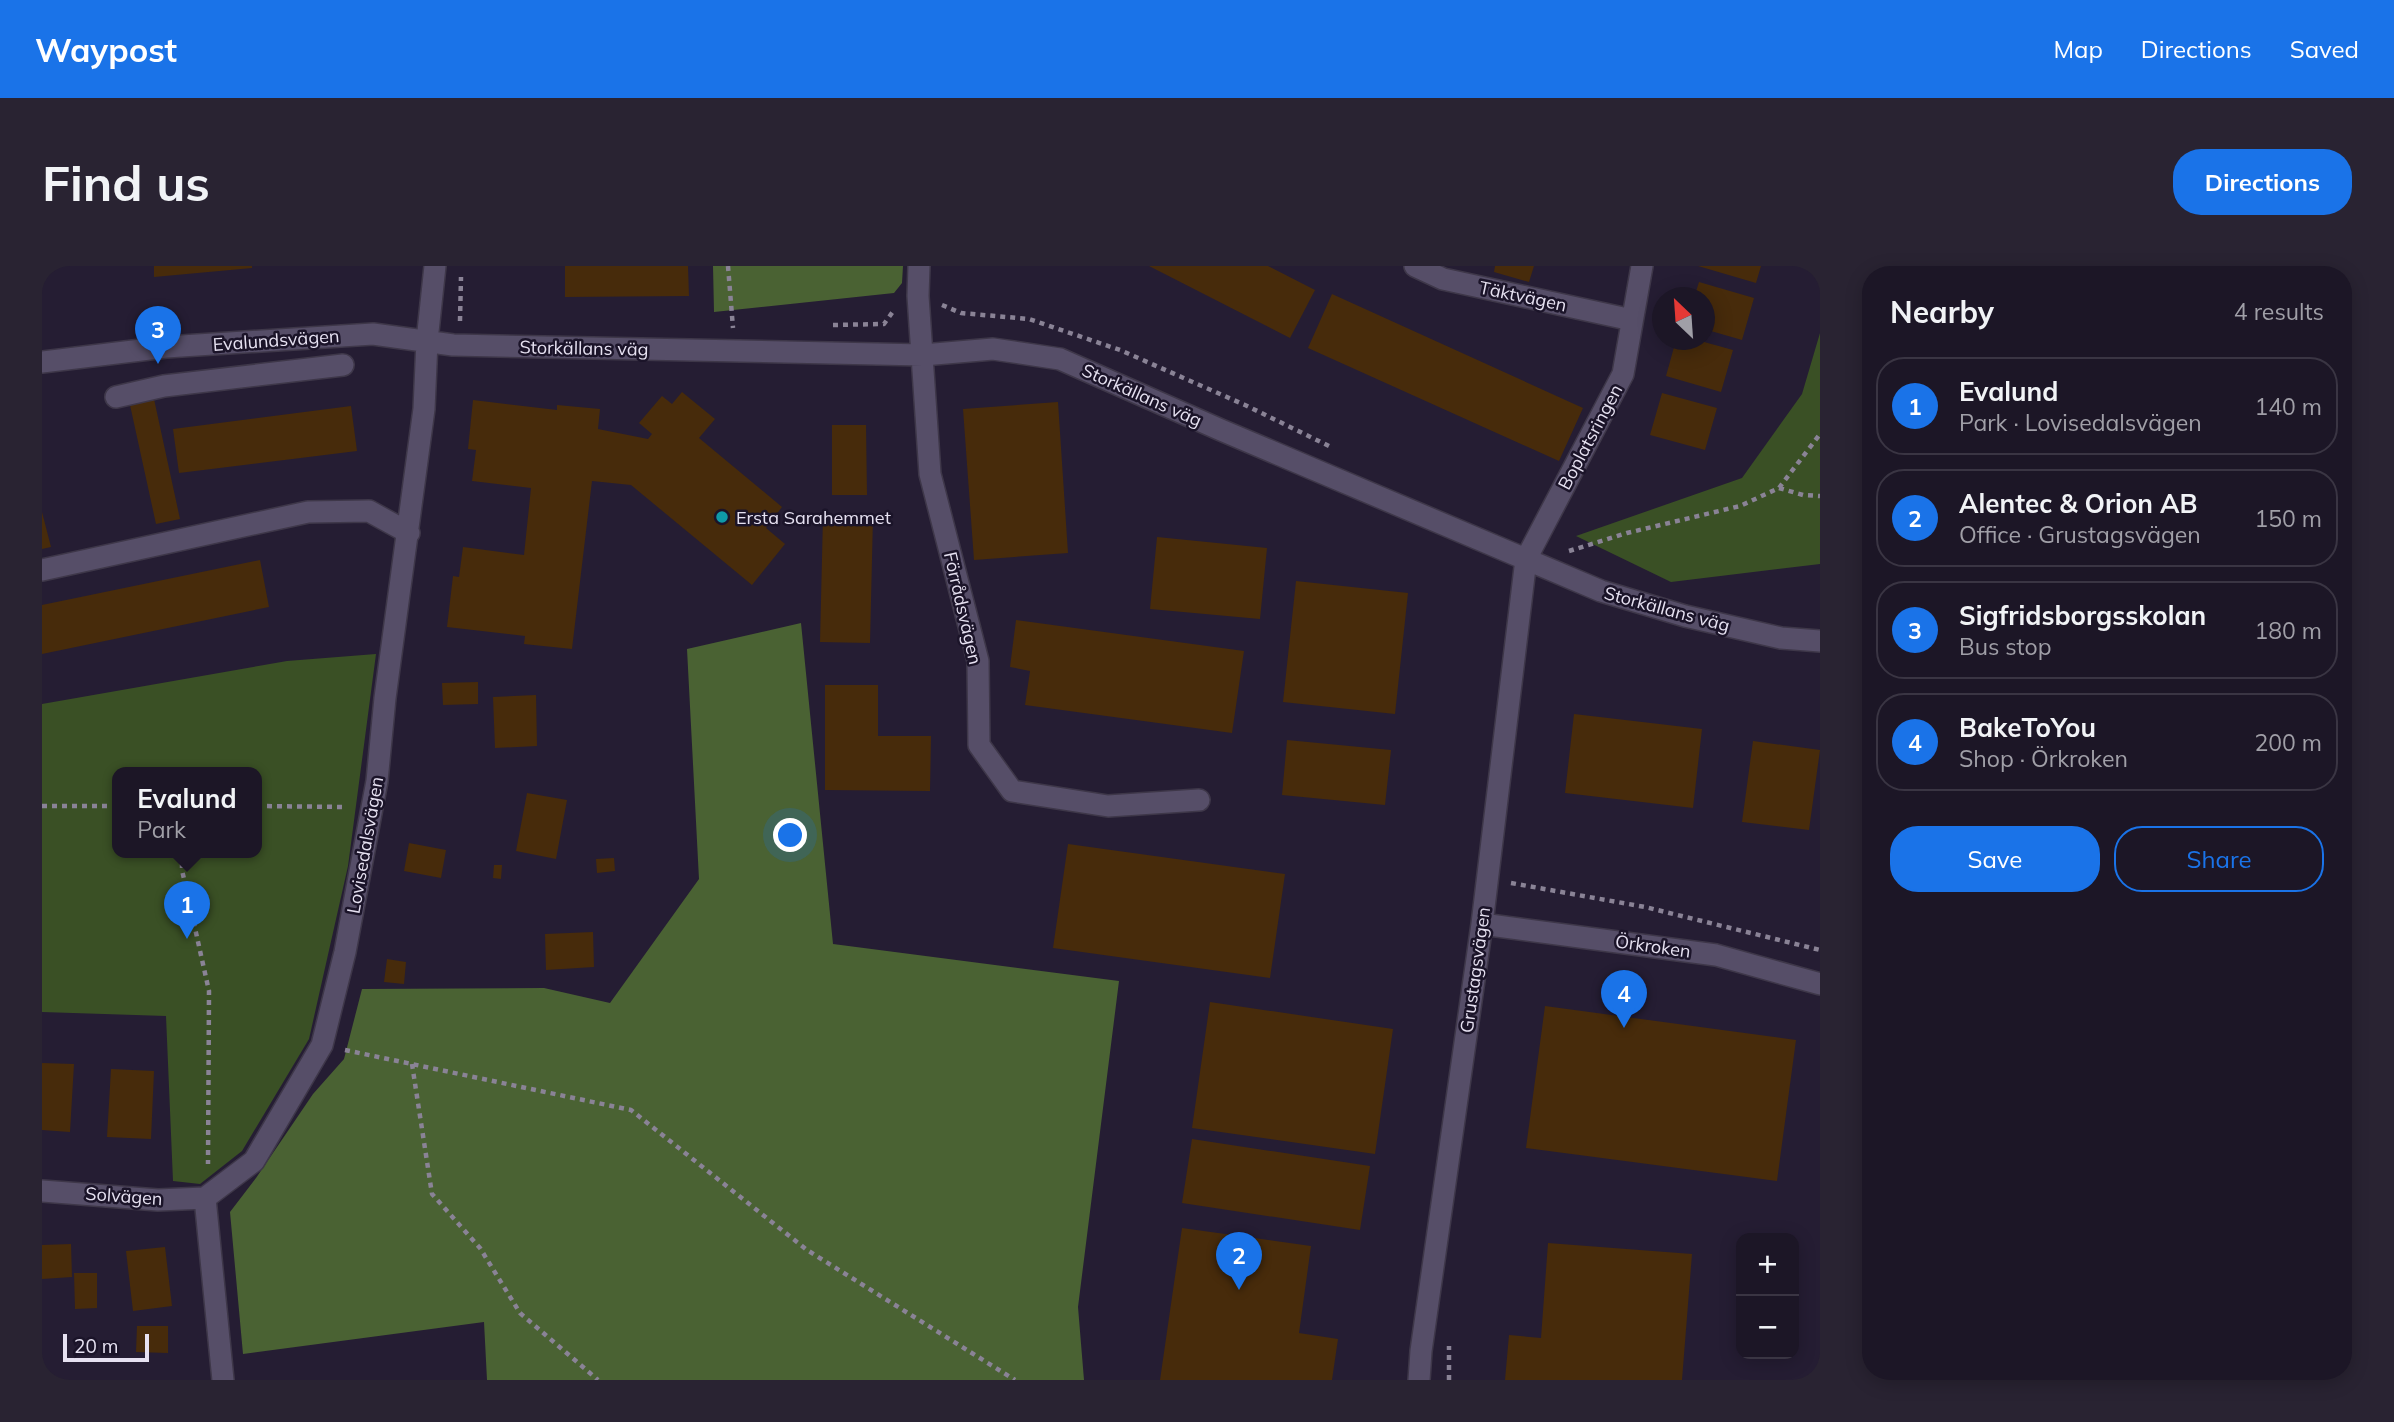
<!DOCTYPE html>
<meta charset="utf-8">
<style>
:root{--surface:#1c1626;--page:#292332;--text:#f1f3f6;--muted:#a09fa7;--line:#3a3543;--accent:#1a73e8}
body{margin:0;font-family:Mulish,sans-serif;background:var(--page);color:var(--text)}
.controls{position:absolute;right:21px;bottom:21px;display:grid;overflow:hidden;border-radius:14px;box-shadow:0 4px 18px #0003}
.controls button{width:63px;height:63px;display:grid;place-items:center;padding:0;border:0;border-bottom:2px solid var(--line);background:var(--surface);color:var(--text);font:35px sans-serif}
.compass{position:absolute;left:1610px;top:21px;width:63px;height:63px;border-radius:50%;background:var(--surface);box-shadow:0 4px 18px #0003;rotate:335deg}
.scale{position:absolute;left:21px;bottom:18px;width:86px;box-sizing:border-box;padding-left:7px;border:4px solid #e6e1f1;border-top:0;font-size:19px;line-height:24px;white-space:nowrap;color:#e6e1f1;-webkit-text-stroke:5px #1b1429;paint-order:stroke}
.you{position:absolute;left:749px;top:570px;width:24px;height:24px;margin:-18px;border:5px solid #fff;border-radius:50%;background:#1a73e8;box-shadow:0 0 0 10px #1a73e833}
.badge{display:grid;place-items:center;width:46px;height:46px;border-radius:50%;background:var(--accent);color:#fff;font-size:23px;font-weight:700}
.pin{position:absolute;translate:-50% -58px;filter:drop-shadow(0 2px 4px #0008)}
.pin::after{content:'';position:absolute;top:37px;width:24px;height:21px;background:inherit;clip-path:polygon(0 0,100% 0,50% 100%)}
.popup{position:absolute;left:70px;top:501px;width:150px;height:91px;box-sizing:border-box;display:grid;place-content:center;border-radius:14px;background:var(--surface);filter:drop-shadow(0 2px 5px #0005);font-size:23px;white-space:nowrap;color:var(--muted)}
.popup b{font-size:26px;color:var(--text)}
.popup::after{content:'';position:absolute;left:50%;top:100%;margin-left:-14px;border:14px solid transparent;border-top-color:var(--surface)}
.list{margin:0;padding:0;list-style:none}
h2{display:flex;justify-content:space-between;align-items:center;height:91px;margin:0;padding:0 28px;font-size:30px}
h2 small{font-size:23px;font-weight:400;color:var(--muted)}
.list li{display:grid;grid-template-columns:46px 1fr auto;gap:21px;align-items:center;box-sizing:border-box;height:98px;margin:0 14px 14px;padding:0 14px;border:2px solid var(--line);border-radius:28px}
.list b{display:block;font-size:26px;white-space:nowrap}
.list p{margin:0;font-size:23px;white-space:nowrap;color:var(--muted)}
.list em{font-size:23px;font-style:normal;color:var(--muted)}
.actions{display:flex;gap:14px;padding:21px 28px}
.actions a{flex:1;padding:16px 0;border:2px solid var(--accent);border-radius:28px;text-align:center;font-size:24px;color:var(--accent)}
.actions .main{background:var(--accent);color:#fff}
.map{position:relative;flex:none;width:1778px;height:1114px;overflow:hidden;border-radius:28px}
header{display:flex;align-items:center;gap:42px;box-sizing:border-box;height:98px;padding:0 35px;background:var(--accent);color:#fff}
header strong{font-size:33px}
nav{display:flex;gap:38px;margin-inline-start:auto;font-size:24px}
.intro{display:flex;align-items:center;justify-content:space-between;box-sizing:border-box;height:168px;padding:0 42px}
h1{margin:0;font-size:49px}
.button{padding:18px 32px;border-radius:28px;background:var(--accent);color:#fff;font-size:24px;font-weight:700}
main{display:flex;gap:42px;padding:0 42px}
aside{flex:1;background:var(--surface);border-radius:28px;box-shadow:0 4px 18px #0003}
.map>svg:first-child{display:block}
</style>
<header>
<strong>Waypost</strong>
<nav><a>Map</a><a>Directions</a><a>Saved</a></nav>
</header>
<div class="intro"><h1>Find us</h1><a class="button">Directions</a></div>
<main>
<div class="map">
<svg width="1778" height="1114" viewBox="0 0 1778 1114">
<rect width="100%" height="100%" fill="#251d33"/>
<!-- green -->
<path fill="#3a5025" fill-rule="evenodd" d="M1778,67V298L1629,316L1534,270L1700,212L1760,128Z
M334,388L306,600L267,773L200,885L158,918L131,915L124,750L0,746V438L245,395ZM75,507H215V587H75Z"/>
<!-- forest -->
<path fill="#4a6233" d="M671,0H861L860,17L852,27L672,46Z
M759,357L791,678L1077,715L1036,1041L1042,1114H445L442,1056L201,1088L188,946L214,912L271,828L302,793L320,723L502,722L568,737L657,613L645,383Z"/>
<!-- building -->
<path fill="#472b0b" d="M112,0H210V2L112,11Z
M523,0H646L647,30L523,31Z
M1107,0H1226L1273,24L1248,72Z
M1453,0H1492L1487,16L1452,6Z
M1656,0H1719L1714,17Z
M1657,16L1712,32L1700,74L1662,63V32H1652Z
M1290,28L1541,142L1517,195L1266,82Z
M1634,74H1655L1691,84L1679,126L1624,110Z
M640,126L673,153L657,172L740,241L724,262L743,278L710,319L589,219L550,215L530,383L482,378L483,370L405,361L411,310L417,311L421,281L482,289L489,222L430,215L434,184L426,183L431,134L515,144V139L558,143L556,163L606,173L610,168L597,157L620,130L630,138Z
M1620,127L1675,142L1663,184L1608,169Z
M112,133L138,253L114,258L88,139Z
M1016,136L1026,287L932,294L921,143Z
M309,140L315,185L137,207L131,163Z
M790,159H824L825,229H790Z
M0,246L9,281L0,283Z
M781,250L831,251L828,377L778,376Z
M1115,271L1225,282L1218,353L1108,343Z
M218,294L227,341L0,388V339Z
M1254,315L1366,327L1353,448L1241,436Z
M974,354L1202,385L1190,467L983,439L988,405L968,401Z
M436,416V438L401,439L400,417Z
M783,419H836V470H889L888,525L783,524Z
M494,429L495,480L453,482L451,431Z
M1532,448L1660,463L1651,542L1523,527Z
M1245,474L1349,484L1343,539L1240,529Z
M1711,475L1778,484L1767,564L1700,556Z
M485,527L525,534L514,593L474,585Z
M367,577L404,584L399,612L362,605Z
M1026,578L1243,608L1228,712L1011,682Z
M572,592L573,605L555,607L554,593Z
M452,599H460L459,613L451,612Z
M551,666L552,701L504,704L503,668Z
M345,693L364,696L362,718L342,716Z
M1168,736L1351,763L1333,888L1150,862Z
M1503,740L1754,774L1735,915L1484,882Z
M0,797L32,798L28,866L0,864Z
M69,803L112,805L109,873L65,871Z
M1150,873L1328,900L1318,964L1140,937Z
M1140,962L1269,980L1257,1067L1296,1073L1290,1114H1118Z
M1506,977L1650,988L1640,1114H1463L1467,1069L1499,1072Z
M29,978L30,1011L0,1013V979Z
M123,981L130,1040L91,1045L84,985Z
M32,1007H55V1042L33,1043Z
M95,1060H126V1087L94,1086Z"/>
<g fill="none" stroke-linecap="round" stroke-linejoin="round">
<!-- minor casing -->
<g stroke="#3e3749" stroke-width="24">
<path id="minor" d="M877,0L876,30L888,208L936,395L937,479L970,525L1066,540L1157,534
M1373,0L1401,13L1590,54
M0,96L124,81L331,68L411,79L881,89L951,83L1018,93L1179,164L1559,325L1643,350L1739,372L1778,375
M74,131L122,120L301,99
M0,304L266,246L327,245L367,267
M1440,658L1674,689L1778,718
M0,925L116,934L163,932
M181,1114L163,932L212,895L280,779L303,686L335,515L343,432L382,143L385,75L393,0
M1377,1114L1379,1085L1440,658L1484,293L1581,108L1600,0"/>
</g>
<!-- path -->
<path stroke="#8a8396" stroke-width="4.5" stroke-dasharray="5 5" stroke-linecap="butt" d="M686,0L691,62
M900,39L919,47L987,53L1078,84L1203,139L1287,180
M418,55L419,11
M791,59L842,58L852,44
M1737,222L1761,229L1778,230
M1527,285L1585,267L1698,240L1737,222L1778,168
M0,540H75
M215,540L305,541
M140,587V604L167,725L166,898
M1469,617L1603,641L1778,684
M303,784L589,844L765,984L973,1114
M370,798L390,928L438,982L478,1047L556,1114
M1407,1114V1080"/>
<!-- minor -->
<use href="#minor" stroke="#564e68" stroke-width="21"/>
</g>
<!-- markers -->
<circle fill="#0f9aa8" stroke="#1b1429" stroke-width="2.5" cx="680" cy="251" r="7"/>
<g text-anchor="middle" dominant-baseline="central" stroke-width="5" stroke-linejoin="round" paint-order="stroke">
<!-- street labels -->
<g font-size="18" fill="#e6e1f1" stroke="#1b1429">
<text transform="translate(1481 30) rotate(12)">Täktvägen</text>
<text transform="translate(234 74) rotate(-4)">Evalundsvägen</text>
<text transform="translate(542 82) rotate(1)">Storkällans väg</text>
<text transform="translate(1100 129) rotate(24)">Storkällans väg</text>
<text transform="translate(1548 171) rotate(-62)">Boplatsringen</text>
<text transform="translate(921 342) rotate(77)">Förrådsvägen</text>
<text transform="translate(1625 343) rotate(15)">Storkällans väg</text>
<text transform="translate(323 579) rotate(-80)">Lovisedalsvägen</text>
<text transform="translate(1611 680) rotate(8)">Örkroken</text>
<text transform="translate(1433 704) rotate(-82)">Grustagsvägen</text>
<text transform="translate(82 930) rotate(4)">Solvägen</text>
</g>
<!-- poi labels -->
<g font-size="18" fill="#e6e1f1" stroke="#1b1429" text-anchor="start">
<text x="694" y="251">Ersta Sarahemmet</text>
</g>
</g>
</svg>
<div class="controls">
<button>+</button>
<button>−</button>
</div>
<svg class="compass" viewBox="-18 -18 36 36"><path d="M0-13l5 13h-10z" fill="#e53935"/><path d="M0 13l5-13h-10z" fill="#a09fa7"/></svg>
<div class="scale">20 m</div>
<div class="you"></div>
<div class="pin badge" style="left:145px;top:673px">1</div>
<div class="popup"><b>Evalund</b>Park</div>
<div class="pin badge" style="left:1197px;top:1024px">2</div>
<div class="pin badge" style="left:116px;top:98px">3</div>
<div class="pin badge" style="left:1582px;top:762px">4</div>
</div>
<aside>
<h2>Nearby<small>4 results</small></h2>
<ul class="list">
<li><span class="badge">1</span><div><b>Evalund</b><p>Park · Lovisedalsvägen</p></div><em>140 m</em></li>
<li><span class="badge">2</span><div><b>Alentec &amp; Orion AB</b><p>Office · Grustagsvägen</p></div><em>150 m</em></li>
<li><span class="badge">3</span><div><b>Sigfridsborgsskolan</b><p>Bus stop</p></div><em>180 m</em></li>
<li><span class="badge">4</span><div><b>BakeToYou</b><p>Shop · Örkroken</p></div><em>200 m</em></li>
</ul>
<div class="actions"><a class="main">Save</a><a>Share</a></div>
</aside>
</main>
